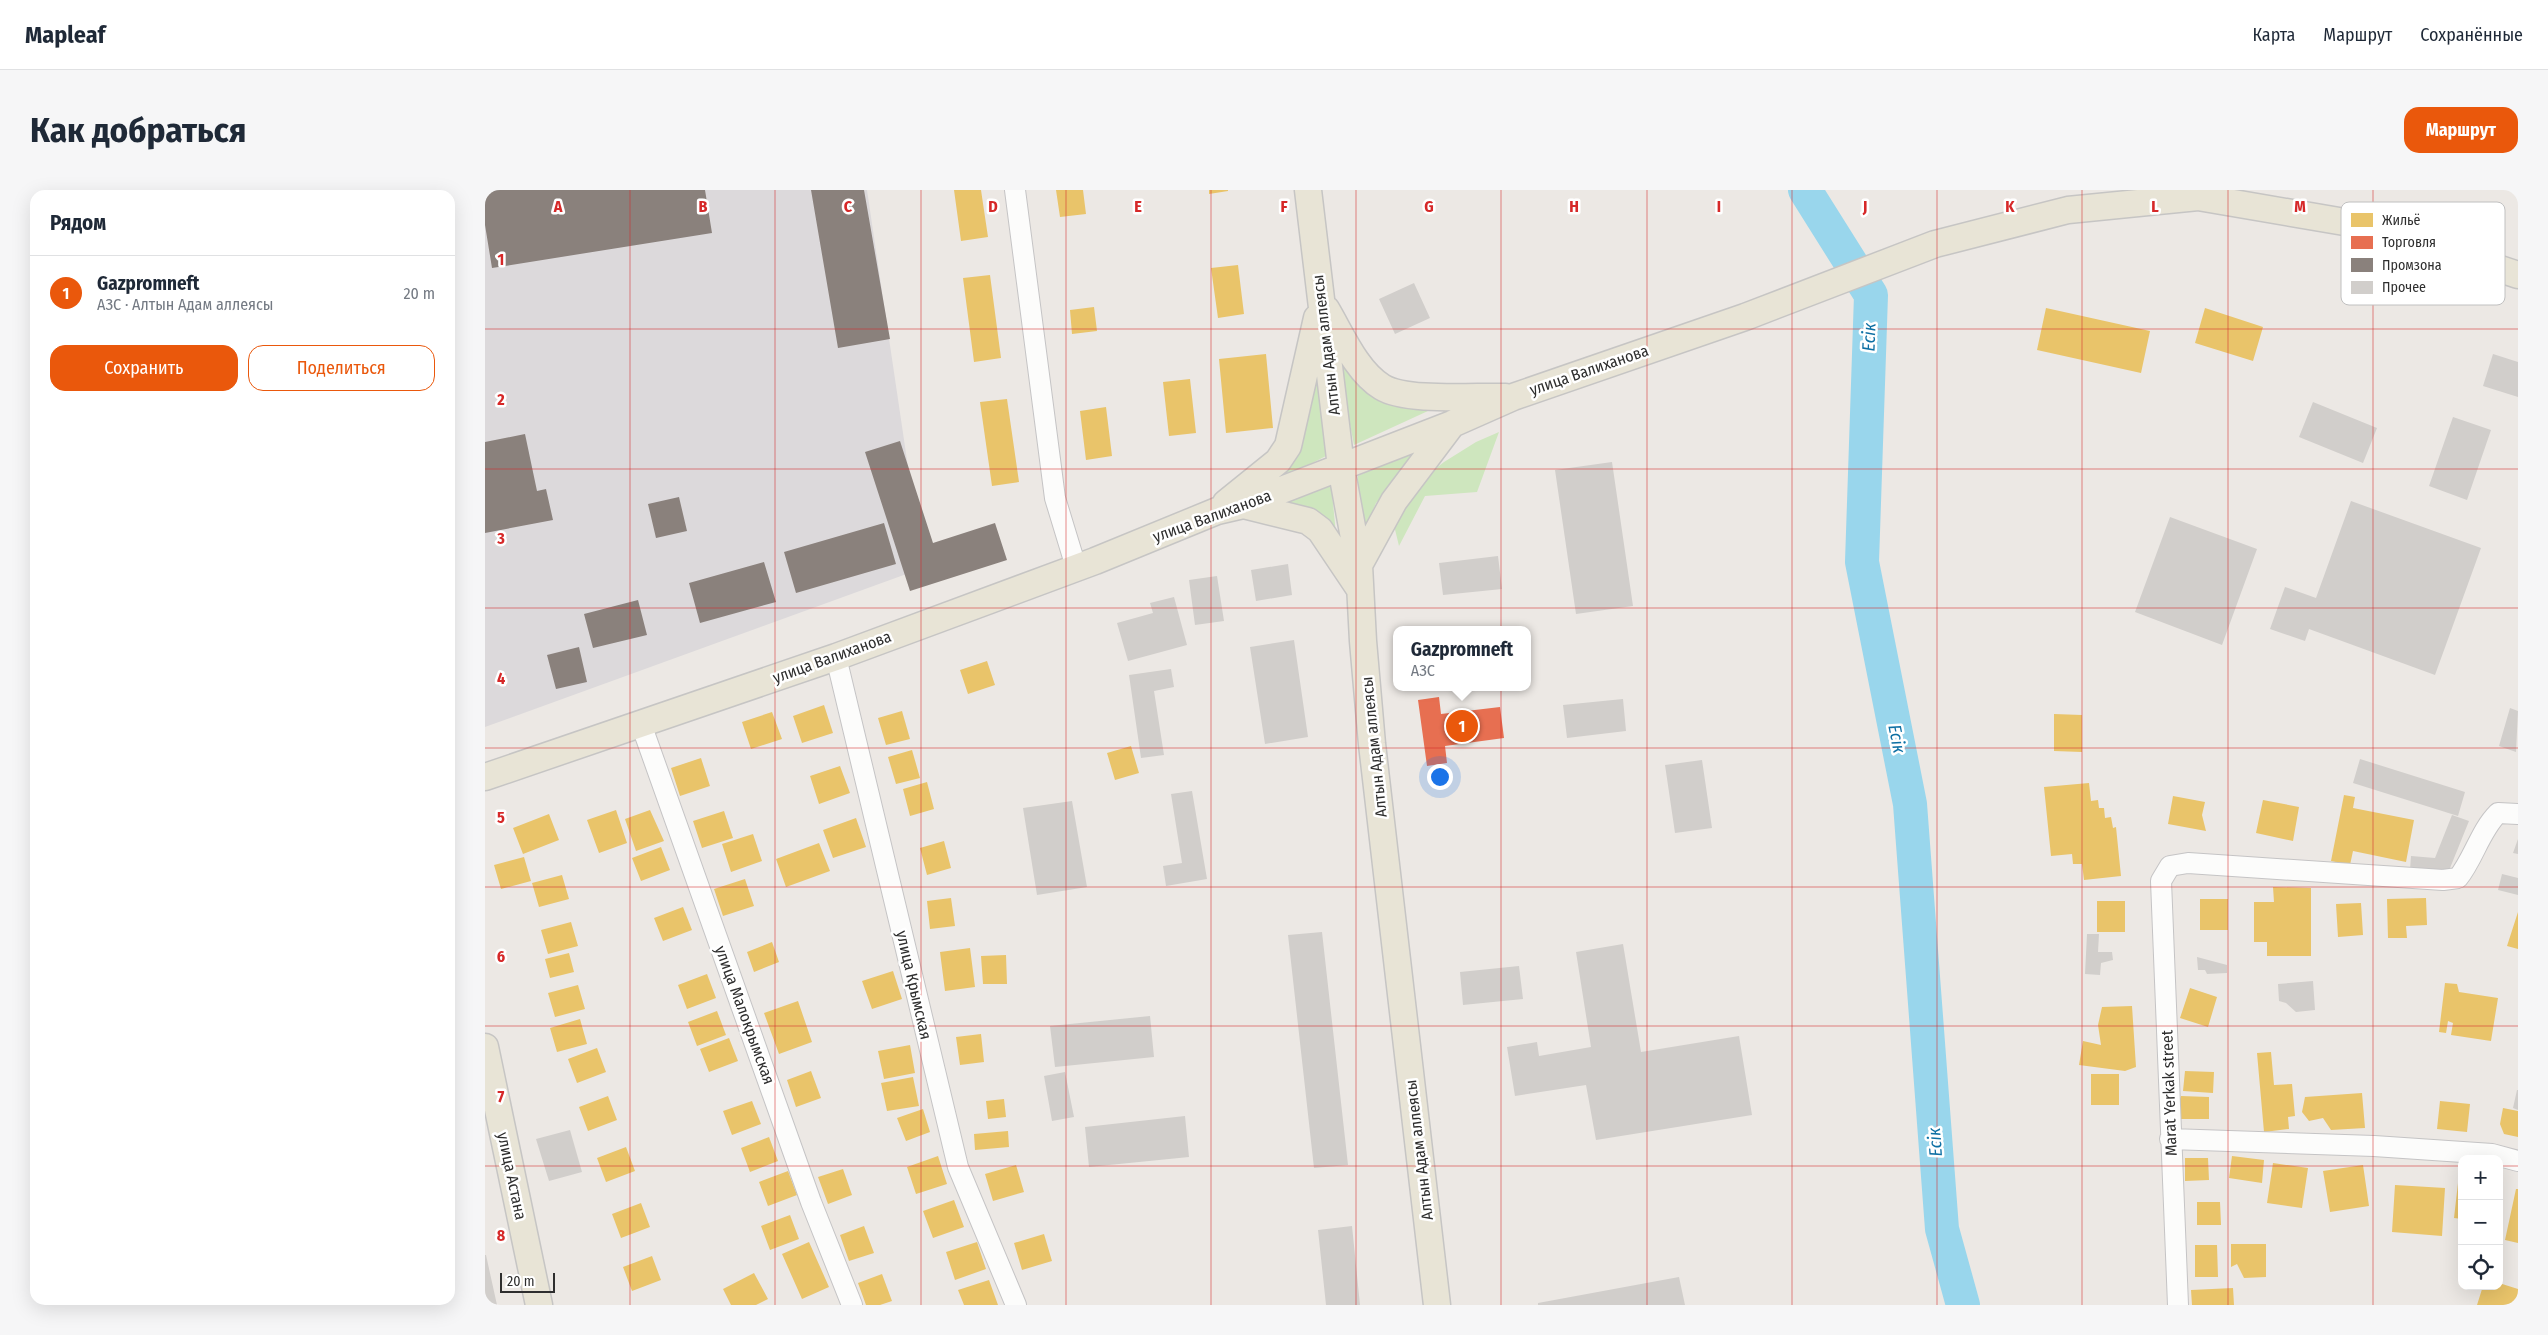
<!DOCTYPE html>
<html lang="ru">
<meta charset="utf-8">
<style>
:root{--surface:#fff;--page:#f6f6f7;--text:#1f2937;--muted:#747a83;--line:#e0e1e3;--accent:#ea580c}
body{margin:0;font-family:"Fira Sans Condensed",sans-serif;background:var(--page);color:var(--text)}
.controls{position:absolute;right:15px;bottom:15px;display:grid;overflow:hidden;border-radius:10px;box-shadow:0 5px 20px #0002}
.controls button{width:45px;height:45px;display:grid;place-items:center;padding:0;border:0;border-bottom:1px solid var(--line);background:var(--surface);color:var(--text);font:25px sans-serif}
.scale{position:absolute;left:15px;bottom:12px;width:55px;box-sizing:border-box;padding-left:5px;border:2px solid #2e2e2e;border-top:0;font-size:14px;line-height:18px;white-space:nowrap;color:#2e2e2e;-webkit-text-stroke:4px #fff;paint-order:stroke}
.you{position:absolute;left:954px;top:586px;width:18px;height:18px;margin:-12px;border:4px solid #fff;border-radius:50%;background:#1a73e8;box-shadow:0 0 0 8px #1a73e833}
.badge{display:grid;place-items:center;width:32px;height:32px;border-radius:50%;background:var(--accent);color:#fff;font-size:16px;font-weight:700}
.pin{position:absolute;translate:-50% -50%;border:2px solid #fff;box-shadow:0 1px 5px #0006}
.popup{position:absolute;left:908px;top:436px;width:138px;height:65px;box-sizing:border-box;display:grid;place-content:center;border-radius:10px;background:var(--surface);filter:drop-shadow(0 1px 4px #0005);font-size:16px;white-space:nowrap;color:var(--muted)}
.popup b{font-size:19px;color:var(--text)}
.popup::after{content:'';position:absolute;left:50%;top:100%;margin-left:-10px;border:10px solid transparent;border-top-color:var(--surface)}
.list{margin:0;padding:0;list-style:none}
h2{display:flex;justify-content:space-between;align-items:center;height:65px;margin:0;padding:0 20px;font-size:21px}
h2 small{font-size:16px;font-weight:400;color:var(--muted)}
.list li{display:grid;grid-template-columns:32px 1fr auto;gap:15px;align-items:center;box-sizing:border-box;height:75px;padding:0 20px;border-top:1px solid var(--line)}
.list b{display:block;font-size:19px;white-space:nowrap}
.list p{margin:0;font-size:16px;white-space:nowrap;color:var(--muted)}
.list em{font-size:16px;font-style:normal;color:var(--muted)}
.actions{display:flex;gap:10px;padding:15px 20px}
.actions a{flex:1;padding:11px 0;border:1px solid var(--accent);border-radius:15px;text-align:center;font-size:18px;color:var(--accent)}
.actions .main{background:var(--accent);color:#fff}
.icon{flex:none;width:28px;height:28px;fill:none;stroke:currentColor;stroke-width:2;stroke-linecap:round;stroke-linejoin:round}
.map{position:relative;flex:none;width:2033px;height:1115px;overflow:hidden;border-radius:15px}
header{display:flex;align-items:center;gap:30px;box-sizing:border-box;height:70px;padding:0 25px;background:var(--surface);border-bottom:1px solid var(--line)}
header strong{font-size:24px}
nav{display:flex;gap:28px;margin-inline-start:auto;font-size:18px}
.intro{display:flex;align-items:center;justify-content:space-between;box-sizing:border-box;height:120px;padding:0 30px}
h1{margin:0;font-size:35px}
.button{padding:12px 22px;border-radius:15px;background:var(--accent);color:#fff;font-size:18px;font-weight:700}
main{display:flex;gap:30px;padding:0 30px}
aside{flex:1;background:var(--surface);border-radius:15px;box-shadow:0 5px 20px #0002}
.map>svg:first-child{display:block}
</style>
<header>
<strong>Mapleaf</strong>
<nav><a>Карта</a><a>Маршрут</a><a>Сохранённые</a></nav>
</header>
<div class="intro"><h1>Как добраться</h1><a class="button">Маршрут</a></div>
<main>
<aside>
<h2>Рядом<small></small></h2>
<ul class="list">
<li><span class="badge">1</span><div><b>Gazpromneft</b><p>АЗС · Алтын Адам аллеясы</p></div><em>20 m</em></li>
</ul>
<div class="actions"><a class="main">Сохранить</a><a>Поделиться</a></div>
</aside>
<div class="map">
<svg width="2033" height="1115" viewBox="0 0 2033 1115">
<rect width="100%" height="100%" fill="#ece8e4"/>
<!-- industrial -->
<path fill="#dcd9db" d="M0,0H382L438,378L0,537Z"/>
<!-- green -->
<path fill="#cee6be" d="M848,147L896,212L922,217L956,215L869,255Z
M834,183L843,265L772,301L821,218Z
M1014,242L992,302L940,306L914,356L907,327L935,291L959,272L991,252Z
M954,246L891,313L874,355L873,286Z
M846,292L852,355L786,311Z"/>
<!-- homes -->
<path fill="#e9c46a" d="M469,0H496L503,47L476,51Z
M571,0H598L601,24L575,27Z
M724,0H743V1L724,4Z
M753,75L759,124L733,128L726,78Z
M505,85L516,168L489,172L478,88Z
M609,117L612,141L587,144L585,120Z
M1561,118L1665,141L1656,183L1552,160Z
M1720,118L1778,137L1768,171L1710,153Z
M781,164L788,238L741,243L734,169Z
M705,189L711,243L684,246L678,192Z
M522,209L534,292L507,296L495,212Z
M621,217L627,266L601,270L595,221Z
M502,471L510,495L483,504L475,480Z
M339,515L348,543L317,553L308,526Z
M417,521L425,549L401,555L393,528Z
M287,522L297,549L266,559L257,532Z
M1569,524L1597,525V562L1569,561Z
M646,556L654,583L630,590L622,563Z
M427,560L435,588L411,594L403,567Z
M216,568L225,596L195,606L186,578Z
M355,576L365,603L334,614L325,586Z
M442,592L449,619L425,626L418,599Z
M1604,593L1606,611L1613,610L1614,618H1619L1620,628L1626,627L1628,638L1631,637L1636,686L1599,690L1597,674H1588L1587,664L1566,666L1559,597Z
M1859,605L1870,607L1868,618L1929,630L1921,672L1868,661L1865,675L1846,671Z
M1688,606L1720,612L1717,625L1721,641L1683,634Z
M1778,610L1814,617L1808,651L1771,643Z
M131,620L142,653L114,663L102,630Z
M165,620L179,651L151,661L140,629Z
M239,621L248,648L217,658L208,631Z
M64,624L74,650L38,664L28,638Z
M371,628L381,657L348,668L338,640Z
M268,644L277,671L246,682L237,654Z
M459,651L466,678L442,685L435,658Z
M334,653L345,681L301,697L291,669Z
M176,657L185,680L156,691L147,668Z
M39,667L46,691L16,699L9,675Z
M77,685L84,709L54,717L47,693Z
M260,689L269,716L238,726L229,699Z
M1788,697L1826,698V766H1782V752H1769V712H1789Z
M466,708L470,736L445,739L442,711Z
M1941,708L1942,735L1921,736L1922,748H1903L1902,709Z
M1715,709H1743V740H1715Z
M1612,711H1640V742H1612Z
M1876,713L1878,745L1853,747L1851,714Z
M198,717L207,740L178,751L169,728Z
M2033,722V759L2022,756Z
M86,732L93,756L63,764L56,740Z
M287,752L294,772L269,782L262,762Z
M485,758L490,797L460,801L455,762Z
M84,763L89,782L65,788L60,769Z
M521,765L522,794H498L496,766Z
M408,781L417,809L387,819L377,791Z
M222,784L231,808L202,819L193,795Z
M1960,793L1972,794L1974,802L2013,808L2006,851L1966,845L1968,833L1963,831L1961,843L1954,842Z
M93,795L100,819L70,827L63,803Z
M1705,798L1732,807L1723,837L1695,828Z
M313,811L327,852L294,864L279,823Z
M1647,816L1651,877L1640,881L1594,875L1598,851L1616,855L1613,835L1617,817Z
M232,821L241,845L212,856L203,832Z
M95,829L102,854L72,862L65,838Z
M496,844L499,872L475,875L471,847Z
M244,848L253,871L224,882L215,859Z
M425,855L430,883L399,889L393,861Z
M112,858L121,882L92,893L83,869Z
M1786,862L1789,895L1807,894L1810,926L1803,927L1804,939L1779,942L1772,863Z
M326,881L336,908L311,917L302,890Z
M1700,881L1729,882L1728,903L1698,901Z
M1606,884H1634V915H1606Z
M428,887L434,916L402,921L396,893Z
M1877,903L1880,938L1846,940L1838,928L1824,931L1817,922L1820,907Z
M123,906L132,930L103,941L94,917Z
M1696,906L1724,907V929H1695L1691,919Z
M519,909L521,927L503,929L501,911Z
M267,911L276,934L247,945L238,921Z
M1955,911L1985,914L1982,942L1952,939Z
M2018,918L2033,921V947L2019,944L2015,934Z
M438,919L445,942L421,951L412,928Z
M523,941L524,957L490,960L489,944Z
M284,947L293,971L265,982L256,958Z
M141,957L150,981L121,992L112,968Z
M453,966L462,994L431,1004L422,977Z
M1747,966L1779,970L1777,993L1744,988Z
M1700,968H1723L1724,990L1700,991Z
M1788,973L1823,978L1817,1018L1782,1013Z
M531,975L539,1002L508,1011L500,984Z
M1878,975L1884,1016L1845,1022L1838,981Z
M358,979L367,1005L343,1014L333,987Z
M303,981L312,1005L283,1016L274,992Z
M1973,993H1977V1029L1969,1028Z
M1910,995L1960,998L1957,1046L1907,1042Z
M2031,999H2033V1053L2020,1050Z
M469,1010L479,1037L448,1048L438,1021Z
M1712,1012H1735L1736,1035H1712Z
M156,1013L165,1037L136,1048L127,1024Z
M305,1025L314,1049L285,1060L276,1036Z
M379,1036L389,1063L364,1071L355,1045Z
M559,1044L567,1071L537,1080L529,1053Z
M324,1052L344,1097L317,1109L297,1064Z
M492,1052L501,1079L470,1090L461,1062Z
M1746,1054H1781V1087L1759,1088L1752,1074L1746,1077Z
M1710,1055H1732L1733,1087H1710Z
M167,1066L176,1090L147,1101L138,1077Z
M269,1083L283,1109L271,1115H246L238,1099Z
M397,1084L407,1111L395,1115H381L373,1093Z
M504,1090L513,1115H479L473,1100Z
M2014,1093L2033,1099V1115H1992L1998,1096H2014Z
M1748,1098L1749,1115H1707L1706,1100Z"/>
<!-- shops -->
<path fill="#e76f51" d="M954,507L956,524L1015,517L1019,548L960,556L962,573L942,576L933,510Z"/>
<!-- industry -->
<path fill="#8a817c" d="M0,0H220L227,43L7,78L0,35Z
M326,0H379L405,149L353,158Z
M40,244L52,301L61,299L68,330L0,343V252Z
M415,251L448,353L510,333L522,370L425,401L380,262Z
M194,307L202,341L171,348L163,314Z
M399,333L411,374L311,403L299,362Z
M279,372L291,412L215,433L204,393Z
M153,410L162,445L108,458L99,424Z
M94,457L102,492L71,499L62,465Z"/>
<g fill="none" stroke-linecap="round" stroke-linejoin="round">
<!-- river -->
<path stroke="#99d6ec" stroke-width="34" d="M1320,0L1386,105L1377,372L1425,614L1457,1039L1478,1115"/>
</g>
<!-- building -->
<path fill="#d1cecb" d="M929,93L945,128L910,144L894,109Z
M2008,164L2033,172V207L1998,196Z
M1828,212L1892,238L1878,273L1814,247Z
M1968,227L2006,240L1982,310L1944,296Z
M1127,272L1148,416L1091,424L1070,280Z
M1866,311L1996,358L1950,485L1824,439L1820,451L1785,439L1800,397L1831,408Z
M1685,327L1772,359L1737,455L1650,422Z
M1013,366L1017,399L958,405L954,373Z
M803,374L807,405L771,411L766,380Z
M732,386L739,431L710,435L704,390Z
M689,407L702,455L643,471L632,433L668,423L665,413Z
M809,450L823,547L780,554L765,457Z
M686,479L689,497L669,501L679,565L656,568L644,485Z
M1138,509L1141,541L1082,548L1078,515Z
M2025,518L2033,521L2031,562L2014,556Z
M1875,569L1980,602L1973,626L1868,593Z
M1217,570L1227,638L1190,643L1180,575Z
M707,601L722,689L681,696L678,676L697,673L686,604Z
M587,611L602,697L552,705L538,618Z
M1967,625L1984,631L1963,683L1925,680L1926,666L1950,668Z
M2033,649V664L2028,663Z
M2017,684L2033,688V705L2013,700Z
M837,742L863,975L829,978L803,745Z
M1602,744H1614L1613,762H1627L1628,770L1616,773L1615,785L1600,784Z
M1138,754L1156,862L1254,846L1267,925L1111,950L1101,895L1030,906L1022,857L1052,852L1054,866L1106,857L1091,762Z
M1712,767L1742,775V783L1722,784L1720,780H1713Z
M1034,776L1038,809L978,815L975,782Z
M1828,791L1830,820L1811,822L1801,813L1794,811L1793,794Z
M665,826L669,867L570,877L565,836Z
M580,882L589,927L567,931L559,886Z
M2032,900H2033V920L2028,918Z
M700,926L704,967L604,977L600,937Z
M85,940L97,982L64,991L51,949Z
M867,1036L875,1115H841L833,1040Z
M0,1065H1L12,1115H0Z
M1194,1087L1200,1115H1053V1113Z"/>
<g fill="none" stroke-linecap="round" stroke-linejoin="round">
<!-- minor casing -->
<g stroke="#c5c4c5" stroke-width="22">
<path id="minor" d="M530,0L570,308L591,377
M351,467L473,977L531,1115
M156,534L326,1012L367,1115
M1685,949L1889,956L2007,964L2033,971
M1693,1115L1676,691L1685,676L1703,673L1958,690L1973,688C1989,668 1995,641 2013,623L2033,624"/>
</g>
<!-- major casing -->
<g stroke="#c6c5c4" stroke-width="29">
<path id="major" d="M823,0L856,277L874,375L878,451L887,554L952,1115
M841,119C856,144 871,181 897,197C921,212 990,206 1020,207
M741,313L793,271L803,256L832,128
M758,315L823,331L835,340L874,398
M874,375L909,311L967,234
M0,587L351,467L610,371L732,321L758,315L856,277L967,234L1028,207L1260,127L1450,54L1583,20L1713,7L1889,37L2033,85
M0,857L54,1115"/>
</g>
<!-- minor -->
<use href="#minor" stroke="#fcfcfb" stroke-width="20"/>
<!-- major -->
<use href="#major" stroke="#e8e4d6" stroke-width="26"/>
</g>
<!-- grid -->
<path fill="none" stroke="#d62828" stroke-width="1" stroke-opacity="0.55" d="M145,0V1115M290,0V1115M436,0V1115M581,0V1115M726,0V1115M871,0V1115M1016,0V1115M1162,0V1115M1307,0V1115M1452,0V1115M1597,0V1115M1743,0V1115M1888,0V1115M0,139H2033M0,279H2033M0,418H2033M0,558H2033M0,697H2033M0,836H2033M0,976H1977M2014,976H2033"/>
<g text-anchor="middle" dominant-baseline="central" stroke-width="5" stroke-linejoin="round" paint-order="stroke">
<!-- street labels -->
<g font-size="16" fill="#2e2e2e" stroke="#fff">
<text transform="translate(841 155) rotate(-97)">Алтын Адам аллеясы</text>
<text transform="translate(1104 180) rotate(-19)">улица Валиханова</text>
<text transform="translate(727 326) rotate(-20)">улица Валиханова</text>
<text transform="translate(347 467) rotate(-20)">улица Валиханова</text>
<text transform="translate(889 557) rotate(-96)">Алтын Адам аллеясы</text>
<text transform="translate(429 795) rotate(77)">улица Крымская</text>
<text transform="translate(260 825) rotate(70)">улица Малокрымская</text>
<text transform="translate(1684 903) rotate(-92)">Marat Yerkak street</text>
<text transform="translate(934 960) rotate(-97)">Алтын Адам аллеясы</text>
<text transform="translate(27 986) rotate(78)">улица Астана</text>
</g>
<!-- water labels -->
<g font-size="18" font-style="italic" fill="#0d6fa3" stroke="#fff">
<text transform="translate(1384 147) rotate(-88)">Есік</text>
<text transform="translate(1412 549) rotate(79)">Есік</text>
<text transform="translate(1450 952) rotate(-94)">Есік</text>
</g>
</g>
<!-- legend -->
<rect x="1856" y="12" width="164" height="103" rx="8" fill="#fff" stroke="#c0c0c0" stroke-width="1"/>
<rect x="1866" y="23" width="22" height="14" fill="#e9c46a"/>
<rect x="1866" y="46" width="22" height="13" fill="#e76f51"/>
<rect x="1866" y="68" width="22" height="14" fill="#8a817c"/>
<rect x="1866" y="91" width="22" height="13" fill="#d1cecb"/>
<g font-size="14" fill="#2e2e2e">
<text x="1897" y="35">Жильё</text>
<text x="1897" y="57">Торговля</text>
<text x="1897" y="80">Промзона</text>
<text x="1897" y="102">Прочее</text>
</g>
<g font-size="16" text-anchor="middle" font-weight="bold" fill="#d62828" stroke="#fff" stroke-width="5" stroke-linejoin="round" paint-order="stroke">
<text x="73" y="22">A</text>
<text x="218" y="22">B</text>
<text x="363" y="22">C</text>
<text x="508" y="22">D</text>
<text x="653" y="22">E</text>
<text x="799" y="22">F</text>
<text x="944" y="22">G</text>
<text x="1089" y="22">H</text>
<text x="1234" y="22">I</text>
<text x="1380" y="22">J</text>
<text x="1525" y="22">K</text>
<text x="1670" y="22">L</text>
<text x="1815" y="22">M</text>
<text x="16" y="75">1</text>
<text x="16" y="215">2</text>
<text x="16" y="354">3</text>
<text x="16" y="494">4</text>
<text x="16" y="633">5</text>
<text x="16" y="772">6</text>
<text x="16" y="912">7</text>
<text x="16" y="1051">8</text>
</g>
</svg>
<div class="controls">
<button>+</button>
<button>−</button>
<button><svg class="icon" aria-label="locate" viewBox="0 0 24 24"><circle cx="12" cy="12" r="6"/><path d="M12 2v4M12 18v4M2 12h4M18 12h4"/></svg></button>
</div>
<div class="scale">20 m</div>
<div class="you"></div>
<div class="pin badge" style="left:977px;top:536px">1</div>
<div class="popup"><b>Gazpromneft</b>АЗС</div>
</div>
</main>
